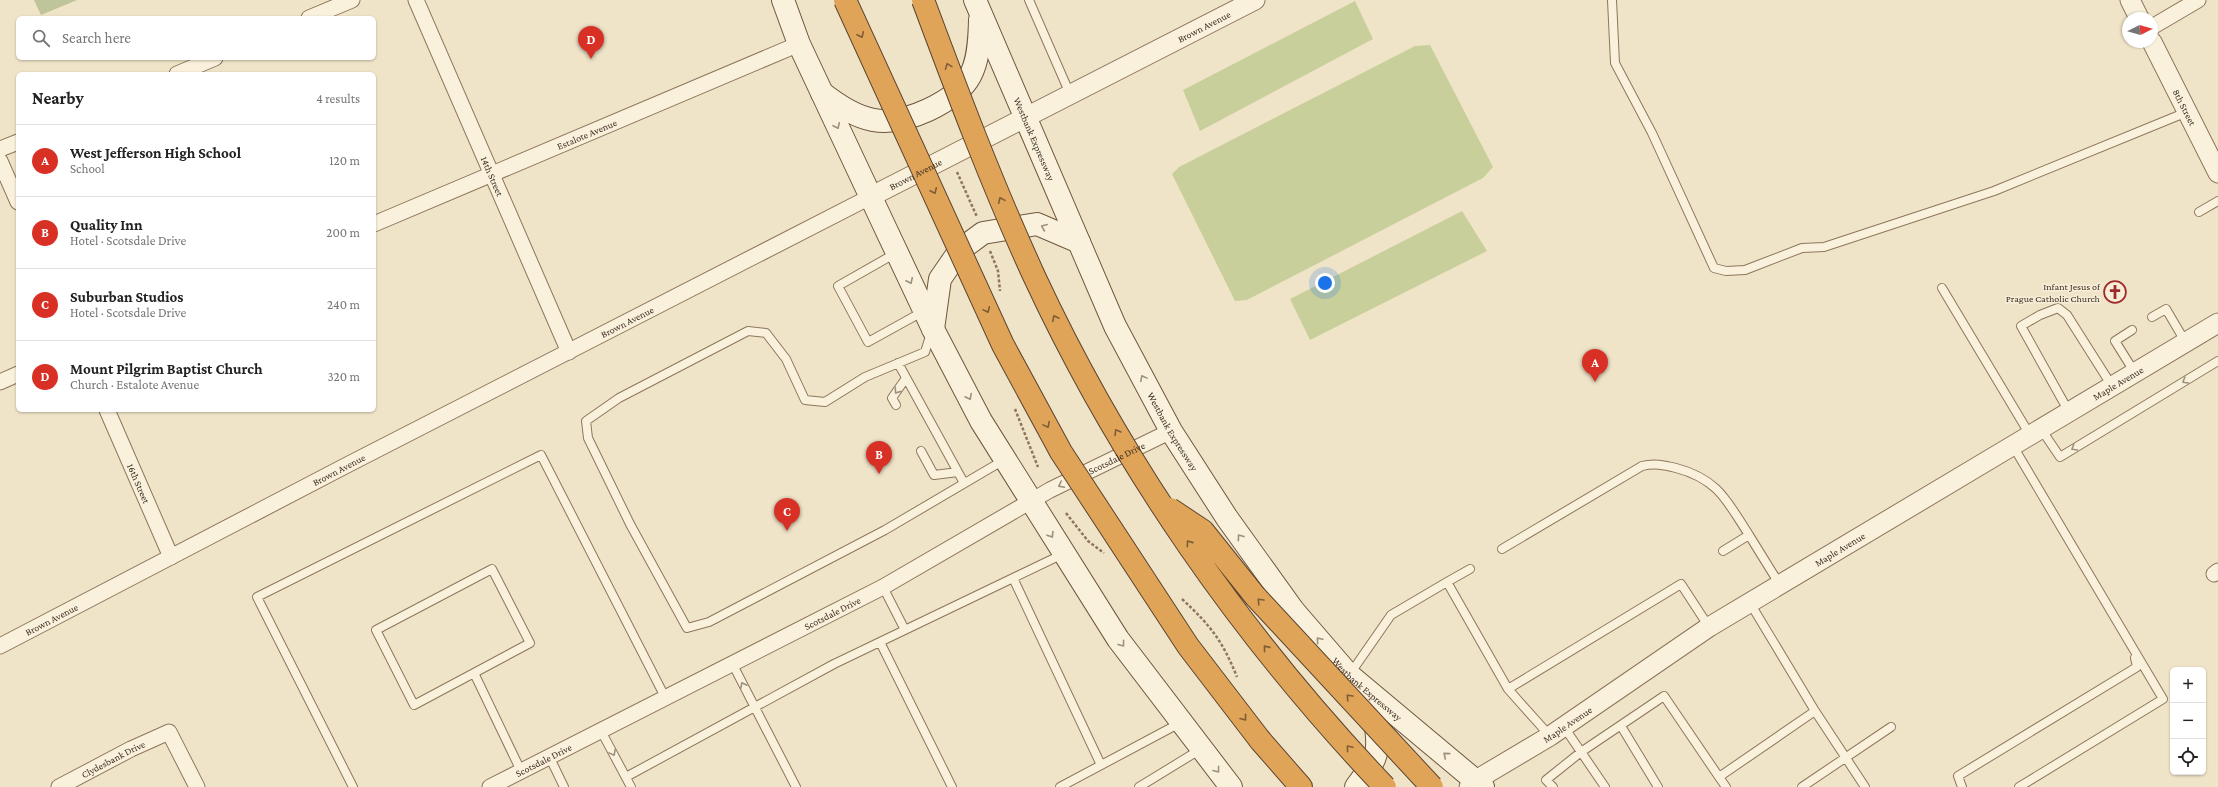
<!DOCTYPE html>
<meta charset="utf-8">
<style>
:root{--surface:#fff;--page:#f2f2f2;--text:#222;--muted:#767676;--line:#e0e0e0;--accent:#d93025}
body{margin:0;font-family:"Crimson Pro",serif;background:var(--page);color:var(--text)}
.controls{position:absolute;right:12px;bottom:12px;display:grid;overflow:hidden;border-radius:6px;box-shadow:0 1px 3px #0004}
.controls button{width:36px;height:36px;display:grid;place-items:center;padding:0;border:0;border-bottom:1px solid var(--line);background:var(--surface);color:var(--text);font:20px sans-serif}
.compass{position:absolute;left:2122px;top:12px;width:36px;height:36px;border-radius:50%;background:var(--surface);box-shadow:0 1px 3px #0004;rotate:84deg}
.you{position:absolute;left:1325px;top:283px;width:14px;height:14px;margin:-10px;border:3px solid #fff;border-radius:50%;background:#1a73e8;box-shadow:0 0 0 6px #1a73e833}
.badge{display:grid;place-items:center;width:26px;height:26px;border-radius:50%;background:var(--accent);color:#fff;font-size:13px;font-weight:700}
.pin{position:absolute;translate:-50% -33px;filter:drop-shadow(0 1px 2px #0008)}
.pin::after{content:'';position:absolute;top:21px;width:14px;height:12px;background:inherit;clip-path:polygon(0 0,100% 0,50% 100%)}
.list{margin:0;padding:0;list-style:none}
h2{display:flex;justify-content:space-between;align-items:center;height:52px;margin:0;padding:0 16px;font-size:17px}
h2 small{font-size:13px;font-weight:400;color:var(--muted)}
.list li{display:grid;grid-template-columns:26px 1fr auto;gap:12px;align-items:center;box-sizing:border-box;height:72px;padding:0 16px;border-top:1px solid var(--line)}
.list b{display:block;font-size:15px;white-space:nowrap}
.list p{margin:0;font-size:13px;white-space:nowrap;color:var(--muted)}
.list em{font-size:13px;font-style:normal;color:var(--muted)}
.icon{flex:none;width:22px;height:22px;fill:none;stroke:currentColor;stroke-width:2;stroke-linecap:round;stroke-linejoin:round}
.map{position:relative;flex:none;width:2218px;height:787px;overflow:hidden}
.search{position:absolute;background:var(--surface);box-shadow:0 1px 3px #0004;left:16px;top:16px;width:360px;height:44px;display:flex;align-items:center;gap:10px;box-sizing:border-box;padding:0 14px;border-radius:6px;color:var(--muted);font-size:15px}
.panel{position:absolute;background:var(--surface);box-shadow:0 1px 3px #0004;left:16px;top:72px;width:360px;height:340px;border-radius:6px}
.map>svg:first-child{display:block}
</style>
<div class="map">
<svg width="2218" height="787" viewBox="0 0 2218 787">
<rect width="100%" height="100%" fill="#f0e4c8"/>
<!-- green -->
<path fill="#c9cf9b" d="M1355,1L1373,39L1200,131L1183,90Z
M1430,45L1493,167L1483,178L1247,300L1235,301L1172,174L1179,167L1415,46Z
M1462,211L1487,251L1310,340L1290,299Z"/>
<!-- cemetery -->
<path fill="#bfc49a" d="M34,0H77L41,15Z"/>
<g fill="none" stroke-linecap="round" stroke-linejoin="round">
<!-- service casing -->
<g stroke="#8d765c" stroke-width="10">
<path id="service" d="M1029,0L1070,94
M1612,0L1615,63L1652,133L1714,268L1726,271L1745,270L1802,248L1824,247L1994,191L2187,112
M2199,212L2218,201
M896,253L838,286L868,342L924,311
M1942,288L2030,435
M2152,317L2166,309L2186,343
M2132,330L2115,341L2135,373
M931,333L925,352L865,377L825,402L805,400L786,359L766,333L748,331L619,398L586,421L588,438L630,524L687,628L709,622L885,530L1004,460
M898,363L964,483
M896,405L892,398L906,378
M2069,412L2021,326L2040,315L2058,308L2067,315L2112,386
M2041,429L2060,457L2218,361
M2013,446L2163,699L2019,787
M921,451L934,475L958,472
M1502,549L1642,466C1654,463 1664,465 1676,468C1718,479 1727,501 1749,535
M1723,551L1749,535L1780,585
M1013,578L1101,765
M1447,582L1470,569
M883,587L905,630
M1750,603L1815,711L1865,787
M880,642L952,787
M732,663L796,787
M474,673L414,705L376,630L492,569L530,643L474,673L521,771
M1350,674L1391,615L1447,582L1508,689L1550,736
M1508,689L1681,584L1709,627
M1621,726L1658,787
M1564,727L1605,787
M600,729L631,787
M549,756L564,787
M626,777L834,664L1063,554
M1719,777L1726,787
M353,787L257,597L541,455L665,697
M1060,787L1180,723
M1139,787L1201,749
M1553,787L1546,780L1581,752L1664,696L1719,777L1815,711
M1802,787L1891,727
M1962,787L1958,776L2137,667L2135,658"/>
</g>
<!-- minor casing -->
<g stroke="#8d765c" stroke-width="17">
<g id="minor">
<path id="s1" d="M416,0L569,352"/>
<path d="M309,18L352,0"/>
<path d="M2152,27L2198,0"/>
<path d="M177,74L215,58"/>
<path d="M0,149L18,142"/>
<path d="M0,161L18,202"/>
<path id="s2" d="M374,224L799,44"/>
<path d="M0,382L18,374"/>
<path id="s3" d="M107,410L171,557"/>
<path d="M2214,574L2218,571"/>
<path id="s4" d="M0,646L349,464L870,197"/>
<path id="s5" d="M59,787L131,749L169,732L197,787"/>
<path id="s6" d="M490,787L883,587L1050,490L1171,431"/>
</g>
</g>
<!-- tertiary casing -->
<g stroke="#8d765c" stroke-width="21">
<g id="tertiary">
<path d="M2130,0L2139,18"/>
<path id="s7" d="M2152,42L2218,173"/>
<path id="s8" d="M870,197L1255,0"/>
<path id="s9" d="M1469,787L1476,780L1550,736L1709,627L2218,323"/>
</g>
</g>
<!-- secondary casing -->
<g stroke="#6f573f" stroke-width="24">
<g id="secondary">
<path d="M783,0L799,44L883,223L933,329L981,421L1118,639L1231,787"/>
<path id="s10" d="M975,0L1115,326L1171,431L1227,518L1293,610L1349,675L1483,787"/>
<path d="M822,93C859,122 885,130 928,110C973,89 979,68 980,20"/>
<path d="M933,329L940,279L960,250L983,233L1037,224L1079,242"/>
<path d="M1356,787C1378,758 1381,752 1374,715"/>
</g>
</g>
<!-- motorway casing -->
<g stroke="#5b4430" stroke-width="24">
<path id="motorway" d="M1260,740L1301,787"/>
</g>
<!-- path -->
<path stroke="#8d765c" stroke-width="2.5" stroke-dasharray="3 2" stroke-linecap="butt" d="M957,172L977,217
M990,251L998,271L1000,291
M1015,409L1038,467
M1066,513L1088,541L1104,553
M1182,599C1211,626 1222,640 1237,677"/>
<!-- service -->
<use href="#service" stroke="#faf1dc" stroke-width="8"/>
<!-- minor -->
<use href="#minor" stroke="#faf1dc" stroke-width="15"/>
<!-- tertiary -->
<use href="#tertiary" stroke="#faf1dc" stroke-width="19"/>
<!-- secondary -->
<use href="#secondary" stroke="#faf1dc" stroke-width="22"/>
<!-- motorway -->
<use href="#motorway" stroke="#e0a458" stroke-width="22"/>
<!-- motorway-bridge casing -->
<g stroke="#5b4430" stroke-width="24" stroke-linecap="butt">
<path id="motorway-bridge" d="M845,0L1003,345L1061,452L1188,646L1260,740
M923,0C958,94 993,187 1035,278C1122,465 1244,639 1385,787
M1170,509L1203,531L1255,596L1432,787"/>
</g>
<!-- motorway-bridge -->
<use href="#motorway-bridge" stroke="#e0a458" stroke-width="22"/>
</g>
<!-- one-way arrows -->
<defs><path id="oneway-chevron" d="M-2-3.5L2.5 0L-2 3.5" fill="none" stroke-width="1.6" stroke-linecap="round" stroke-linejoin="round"/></defs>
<g stroke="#7e5d36">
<use href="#oneway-chevron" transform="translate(861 35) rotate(65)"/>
<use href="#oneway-chevron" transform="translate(948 66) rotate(-111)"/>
<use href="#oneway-chevron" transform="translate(934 191) rotate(65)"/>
<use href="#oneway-chevron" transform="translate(1001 200) rotate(-114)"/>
<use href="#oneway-chevron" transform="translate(987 310) rotate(66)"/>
<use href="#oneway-chevron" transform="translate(1055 318) rotate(-117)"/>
<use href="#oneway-chevron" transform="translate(1047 425) rotate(62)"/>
<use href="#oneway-chevron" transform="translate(1117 432) rotate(-121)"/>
<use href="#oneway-chevron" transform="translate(1189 543) rotate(-125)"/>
<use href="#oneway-chevron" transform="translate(1260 601) rotate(-133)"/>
<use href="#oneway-chevron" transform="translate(1266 648) rotate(-129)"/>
<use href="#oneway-chevron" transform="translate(1349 697) rotate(-133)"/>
<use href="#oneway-chevron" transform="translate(1244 718) rotate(52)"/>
<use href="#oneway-chevron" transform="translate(1349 748) rotate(-130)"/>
</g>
<g stroke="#9c907e">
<use href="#oneway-chevron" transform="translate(837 126) rotate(65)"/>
<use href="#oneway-chevron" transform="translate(1044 227) rotate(-157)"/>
<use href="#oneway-chevron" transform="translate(910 281) rotate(64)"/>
<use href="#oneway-chevron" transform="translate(1143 378) rotate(-118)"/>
<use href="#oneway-chevron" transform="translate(2185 381) rotate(149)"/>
<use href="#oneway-chevron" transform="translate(897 391) rotate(125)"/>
<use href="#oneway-chevron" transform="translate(969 397) rotate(63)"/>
<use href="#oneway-chevron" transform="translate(2074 448) rotate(149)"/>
<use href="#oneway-chevron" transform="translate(1061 485) rotate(154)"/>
<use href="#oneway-chevron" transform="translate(1051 535) rotate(58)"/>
<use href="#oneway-chevron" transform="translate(1240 537) rotate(-126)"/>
<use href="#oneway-chevron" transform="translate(1319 640) rotate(-131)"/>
<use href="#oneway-chevron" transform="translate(1122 644) rotate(53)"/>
<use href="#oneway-chevron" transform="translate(743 685) rotate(-117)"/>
<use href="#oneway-chevron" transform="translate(613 753) rotate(62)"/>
<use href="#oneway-chevron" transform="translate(1446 755) rotate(-140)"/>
<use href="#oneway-chevron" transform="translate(1217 770) rotate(53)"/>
</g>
<!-- icons -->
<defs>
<g id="church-ring" transform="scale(1.15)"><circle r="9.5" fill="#f7eed8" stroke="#9e2a2b" stroke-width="1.5"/><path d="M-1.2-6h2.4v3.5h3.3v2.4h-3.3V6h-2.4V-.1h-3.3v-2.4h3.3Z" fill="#9e2a2b"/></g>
</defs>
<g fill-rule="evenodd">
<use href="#church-ring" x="2115" y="292"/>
</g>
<g text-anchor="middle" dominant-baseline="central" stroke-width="3" stroke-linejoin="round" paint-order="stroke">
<!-- street labels -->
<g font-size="10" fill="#3d2e20" stroke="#f7eed8">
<text stroke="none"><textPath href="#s8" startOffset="375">Brown Avenue</textPath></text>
<text stroke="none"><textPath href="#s7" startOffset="73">8th Street</textPath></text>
<text stroke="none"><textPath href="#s2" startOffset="231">Estalote Avenue</textPath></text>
<text stroke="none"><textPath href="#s10" startOffset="151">Westbank Expressway</textPath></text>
<text stroke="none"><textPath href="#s8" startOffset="51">Brown Avenue</textPath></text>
<text stroke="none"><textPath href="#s1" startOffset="192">14th Street</textPath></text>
<text stroke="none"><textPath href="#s4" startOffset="706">Brown Avenue</textPath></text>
<text stroke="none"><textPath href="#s9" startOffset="765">Maple Avenue</textPath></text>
<text stroke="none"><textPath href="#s10" startOffset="475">Westbank Expressway</textPath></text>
<text stroke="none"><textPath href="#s6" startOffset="708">Scotsdale Drive</textPath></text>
<text stroke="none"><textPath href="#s4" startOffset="382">Brown Avenue</textPath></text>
<text stroke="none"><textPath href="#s3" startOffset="80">16th Street</textPath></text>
<text stroke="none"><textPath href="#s9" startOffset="441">Maple Avenue</textPath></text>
<text stroke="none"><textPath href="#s6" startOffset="384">Scotsdale Drive</textPath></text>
<text stroke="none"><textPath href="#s4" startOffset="58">Brown Avenue</textPath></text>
<text stroke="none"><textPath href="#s10" startOffset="799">Westbank Expressway</textPath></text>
<text stroke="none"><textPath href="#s9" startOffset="117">Maple Avenue</textPath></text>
<text stroke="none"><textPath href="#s5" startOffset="61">Clydesbank Drive</textPath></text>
<text stroke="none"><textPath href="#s6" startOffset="60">Scotsdale Drive</textPath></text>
</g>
<!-- poi labels -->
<g font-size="10" fill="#3d2e20" stroke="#f7eed8" text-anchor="end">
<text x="2100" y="286">Infant Jesus of<tspan x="2100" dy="12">Prague Catholic Church</tspan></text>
</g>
</g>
</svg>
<div class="controls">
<button>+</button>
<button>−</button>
<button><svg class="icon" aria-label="locate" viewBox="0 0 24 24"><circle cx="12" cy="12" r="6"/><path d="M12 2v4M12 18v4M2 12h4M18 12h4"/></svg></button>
</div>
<svg class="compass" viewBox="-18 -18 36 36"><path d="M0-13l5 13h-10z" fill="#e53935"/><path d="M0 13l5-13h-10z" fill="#767676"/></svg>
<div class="you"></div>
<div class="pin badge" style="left:1595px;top:382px">A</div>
<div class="pin badge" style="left:879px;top:474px">B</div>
<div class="pin badge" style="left:787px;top:531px">C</div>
<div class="pin badge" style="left:591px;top:59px">D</div>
<div class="search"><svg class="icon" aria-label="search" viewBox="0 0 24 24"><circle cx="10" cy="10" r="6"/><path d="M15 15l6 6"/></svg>Search here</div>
<section class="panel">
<h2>Nearby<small>4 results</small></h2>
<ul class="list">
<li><span class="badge">A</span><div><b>West Jefferson High School</b><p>School</p></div><em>120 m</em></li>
<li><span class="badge">B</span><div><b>Quality Inn</b><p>Hotel · Scotsdale Drive</p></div><em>200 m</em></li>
<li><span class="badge">C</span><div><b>Suburban Studios</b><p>Hotel · Scotsdale Drive</p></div><em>240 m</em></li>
<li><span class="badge">D</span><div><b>Mount Pilgrim Baptist Church</b><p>Church · Estalote Avenue</p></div><em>320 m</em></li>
</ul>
</section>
</div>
